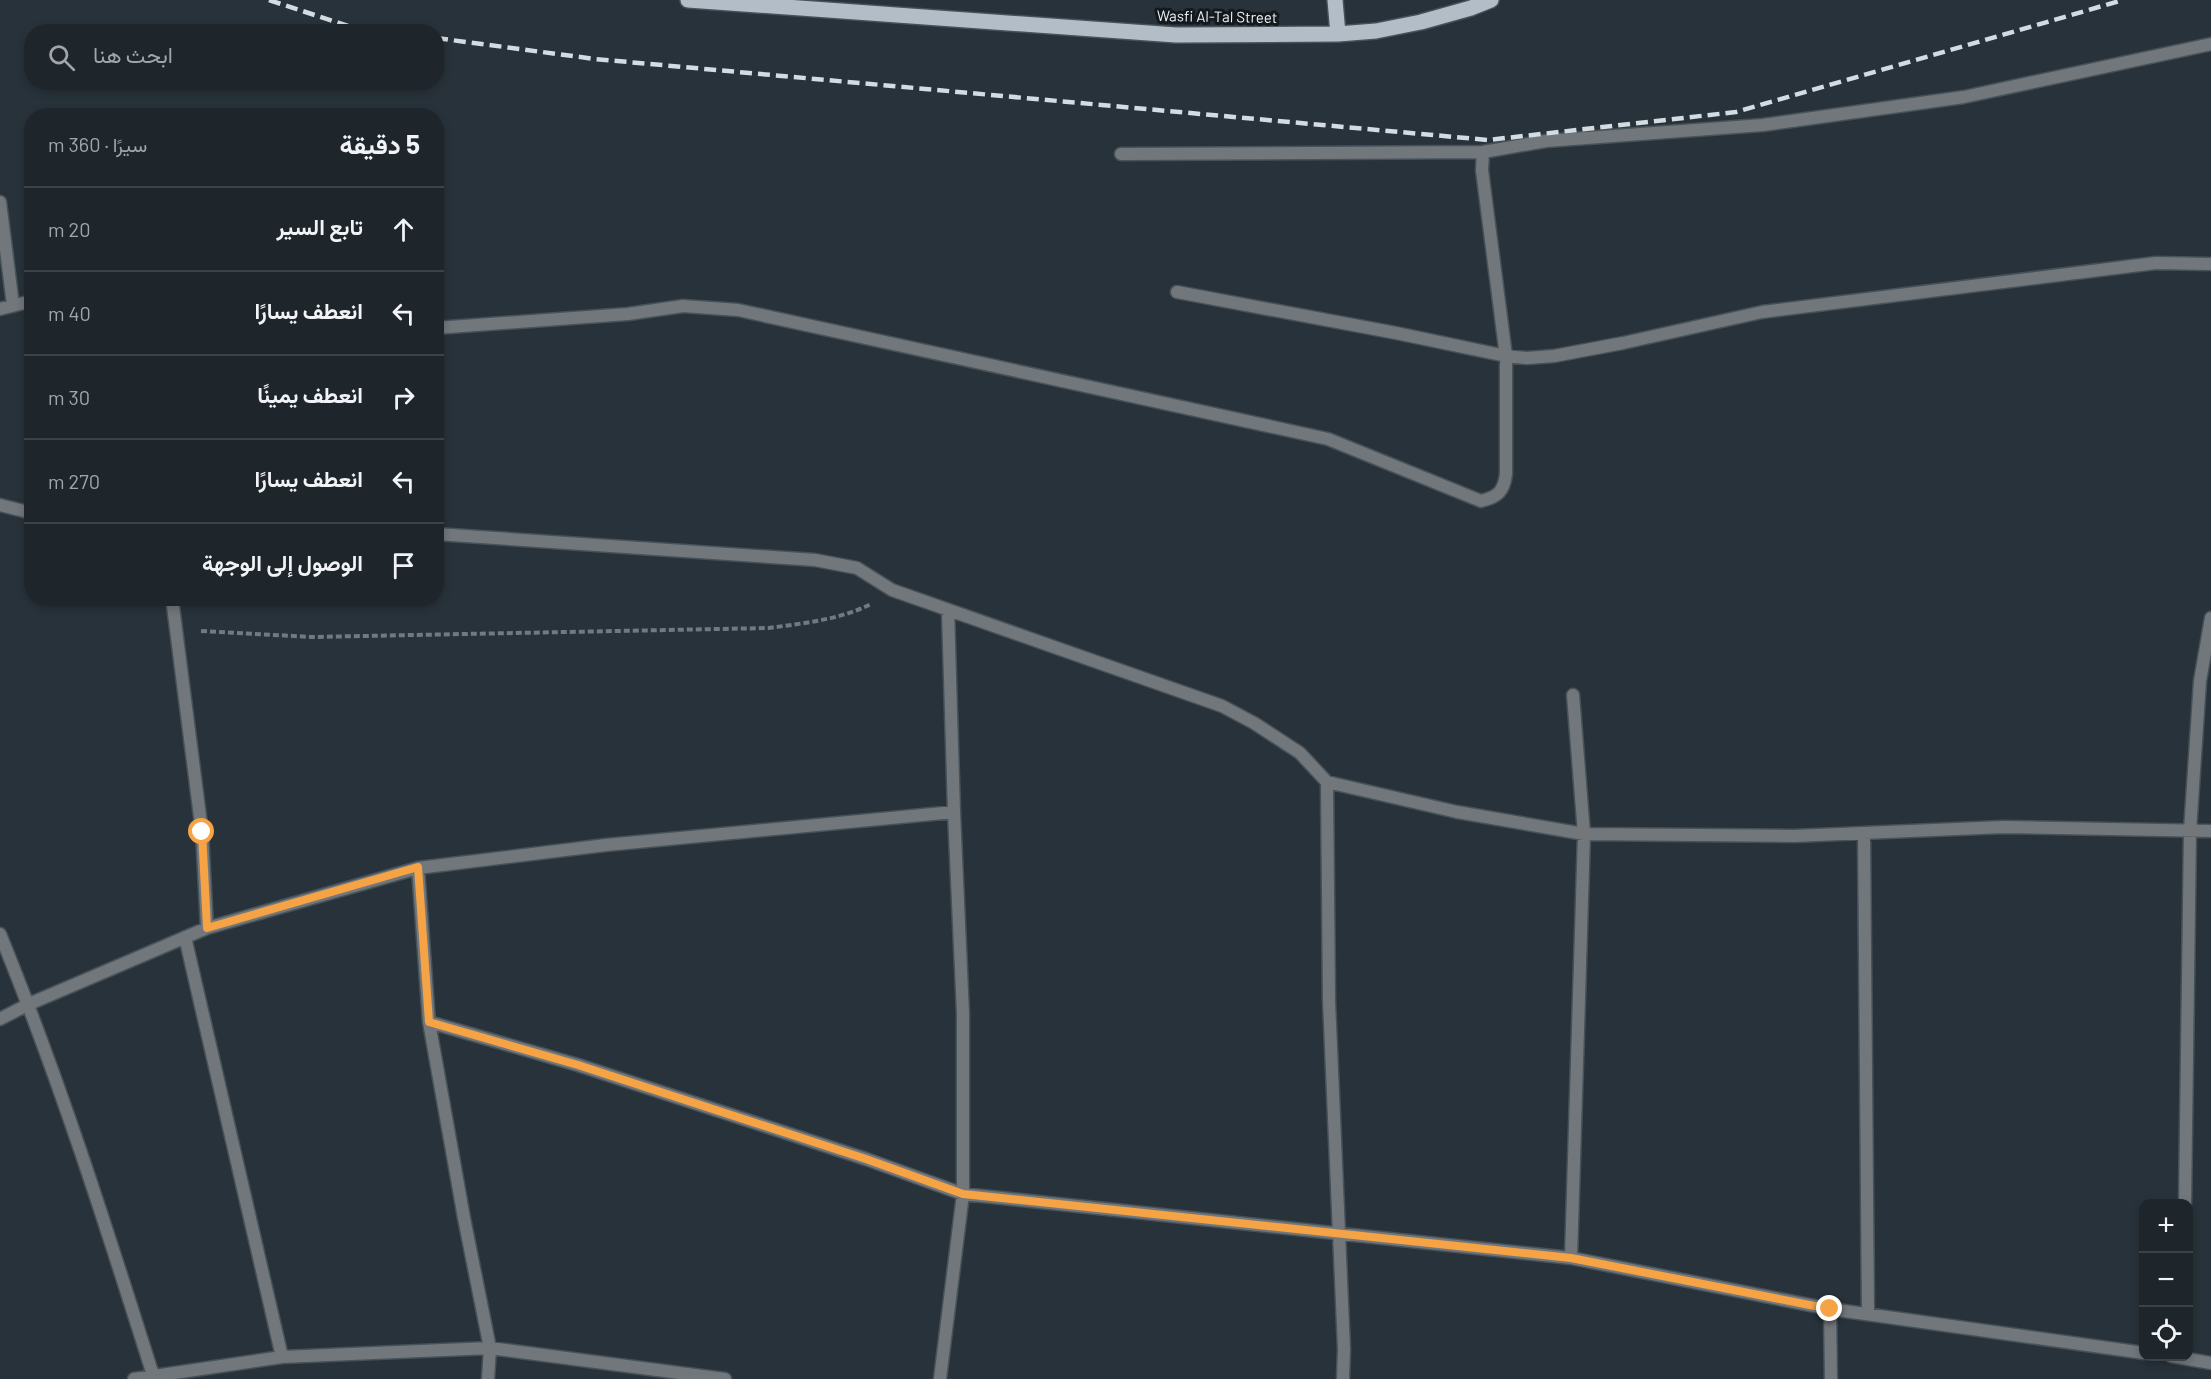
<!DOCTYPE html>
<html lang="ar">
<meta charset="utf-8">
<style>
:root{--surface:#1e262c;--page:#2b3238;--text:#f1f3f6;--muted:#a1a5a9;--line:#3c4348}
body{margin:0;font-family:Barlow,Vazirmatn,sans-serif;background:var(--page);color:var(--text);direction:rtl}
.controls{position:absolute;right:18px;bottom:18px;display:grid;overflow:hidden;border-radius:12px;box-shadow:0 3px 9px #0003}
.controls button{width:54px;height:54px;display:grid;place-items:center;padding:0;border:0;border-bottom:2px solid var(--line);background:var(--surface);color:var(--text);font:30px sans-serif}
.stop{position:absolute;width:18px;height:18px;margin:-14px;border:4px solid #f5a345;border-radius:50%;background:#fff}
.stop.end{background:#f5a345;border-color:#fff;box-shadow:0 2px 6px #0008}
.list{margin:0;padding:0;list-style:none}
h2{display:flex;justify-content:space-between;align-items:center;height:78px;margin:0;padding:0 24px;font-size:26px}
h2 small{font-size:20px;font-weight:400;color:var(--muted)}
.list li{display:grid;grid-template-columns:39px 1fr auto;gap:18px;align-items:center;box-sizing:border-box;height:84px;padding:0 24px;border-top:2px solid var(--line)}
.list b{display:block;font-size:22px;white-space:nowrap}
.list em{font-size:20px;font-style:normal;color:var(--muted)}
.icon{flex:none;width:33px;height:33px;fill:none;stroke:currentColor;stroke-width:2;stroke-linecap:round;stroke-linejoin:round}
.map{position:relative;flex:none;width:2211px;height:1379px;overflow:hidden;direction:ltr}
.search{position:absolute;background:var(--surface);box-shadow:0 3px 9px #0003;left:24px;top:24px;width:420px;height:66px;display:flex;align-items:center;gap:15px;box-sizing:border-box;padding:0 21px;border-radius:24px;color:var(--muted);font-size:22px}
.panel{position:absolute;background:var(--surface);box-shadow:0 3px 9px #0003;left:24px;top:108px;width:420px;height:498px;border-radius:24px;direction:rtl}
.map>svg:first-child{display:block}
</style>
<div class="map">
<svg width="2211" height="1379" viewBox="0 0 2211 1379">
<rect width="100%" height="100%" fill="#28323a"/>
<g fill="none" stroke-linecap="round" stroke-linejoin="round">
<!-- minor casing -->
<g stroke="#475158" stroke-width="15">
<path id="minor" d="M1121,154L1483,152
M0,202L13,305
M1177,292L1396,333L1506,356L1527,358L1554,356L1623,343L1762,312L2156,263L2211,264
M0,309L32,301
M436,328L628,314L683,306L738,310L1328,439L1481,501C1498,497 1504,491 1506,474V356L1482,170L1483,152L1546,141L1763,125L1964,97L2211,44
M0,505L32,513
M436,534L815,560L857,568L892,590L1222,706L1254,723L1300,753L1327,782L1457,812L1584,834L1794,836L2003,827L2211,831
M172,598L202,832L207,928
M1327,782L1329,1001L1344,1349L1343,1379
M1864,833L1868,1314
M418,868L429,1022L464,1218L490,1348L488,1379
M0,934C59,1078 106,1226 153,1375
M185,937L282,1357
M0,1019L29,1004L207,928L418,868L606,845L954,812
M429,1022L578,1065L866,1159L963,1194L1571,1258L1830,1309L2144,1353
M2185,1204L2190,831L2200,681L2211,618
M1571,1258L1584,834L1573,695
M1830,1309L1831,1379
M2171,1356L2211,1363
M134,1379L282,1357L490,1348L725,1379
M940,1379L963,1194V1014L954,812L948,611"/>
</g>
<!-- primary casing -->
<g stroke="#475158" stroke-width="18">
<path id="primary" d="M688,0L1176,35L1338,34L1376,31L1421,22L1471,8L1491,0
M1335,0L1338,34"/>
</g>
<!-- path -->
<path stroke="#717981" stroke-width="4" stroke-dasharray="6 3" stroke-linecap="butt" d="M201,631L312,637L769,628C804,623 839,620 871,604"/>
<!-- minor -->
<use href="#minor" stroke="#72777c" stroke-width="12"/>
<!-- primary -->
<use href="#primary" stroke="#b3bdc7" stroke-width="15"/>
<!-- rail -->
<path stroke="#d4dbe1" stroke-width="4.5" stroke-dasharray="12 6" stroke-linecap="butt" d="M269,0L348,26L389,32
M436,38L595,59L1488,140L1736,112L2123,0"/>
</g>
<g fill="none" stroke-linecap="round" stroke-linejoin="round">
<!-- route -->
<path stroke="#f5a345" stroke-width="8" d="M202,832L207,928L418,867L429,1022L578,1065L866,1159L963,1194L1571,1258L1830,1309"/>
</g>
<g text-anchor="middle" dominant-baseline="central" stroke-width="6" stroke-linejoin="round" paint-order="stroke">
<!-- street labels -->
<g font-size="15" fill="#ecf2f8" stroke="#14191d">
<text transform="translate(1217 16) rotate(1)">Wasfi Al-Tal Street</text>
</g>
</g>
</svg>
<div class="controls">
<button>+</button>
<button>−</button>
<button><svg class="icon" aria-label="locate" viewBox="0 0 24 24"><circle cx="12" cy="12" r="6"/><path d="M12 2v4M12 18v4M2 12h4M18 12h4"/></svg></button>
</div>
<div class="stop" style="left:202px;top:832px"></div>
<div class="stop end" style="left:1830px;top:1309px"></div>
<div class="search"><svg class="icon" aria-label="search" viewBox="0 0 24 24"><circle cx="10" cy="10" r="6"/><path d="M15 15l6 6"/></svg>ابحث هنا</div>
<section class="panel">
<h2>5 دقيقة<small>سيرًا · 360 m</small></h2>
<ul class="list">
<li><svg class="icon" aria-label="ahead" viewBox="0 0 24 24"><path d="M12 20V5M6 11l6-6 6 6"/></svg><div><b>تابع السير</b></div><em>20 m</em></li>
<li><svg class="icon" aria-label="left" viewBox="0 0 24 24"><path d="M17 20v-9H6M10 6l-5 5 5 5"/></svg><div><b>انعطف يسارًا</b></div><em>40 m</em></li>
<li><svg class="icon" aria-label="right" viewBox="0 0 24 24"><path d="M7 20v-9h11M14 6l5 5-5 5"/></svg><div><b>انعطف يمينًا</b></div><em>30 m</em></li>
<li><svg class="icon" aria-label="left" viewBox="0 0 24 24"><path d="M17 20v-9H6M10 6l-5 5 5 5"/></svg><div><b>انعطف يسارًا</b></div><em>270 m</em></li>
<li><svg class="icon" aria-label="arrive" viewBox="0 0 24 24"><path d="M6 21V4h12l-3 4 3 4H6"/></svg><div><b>الوصول إلى الوجهة</b></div></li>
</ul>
</section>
</div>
